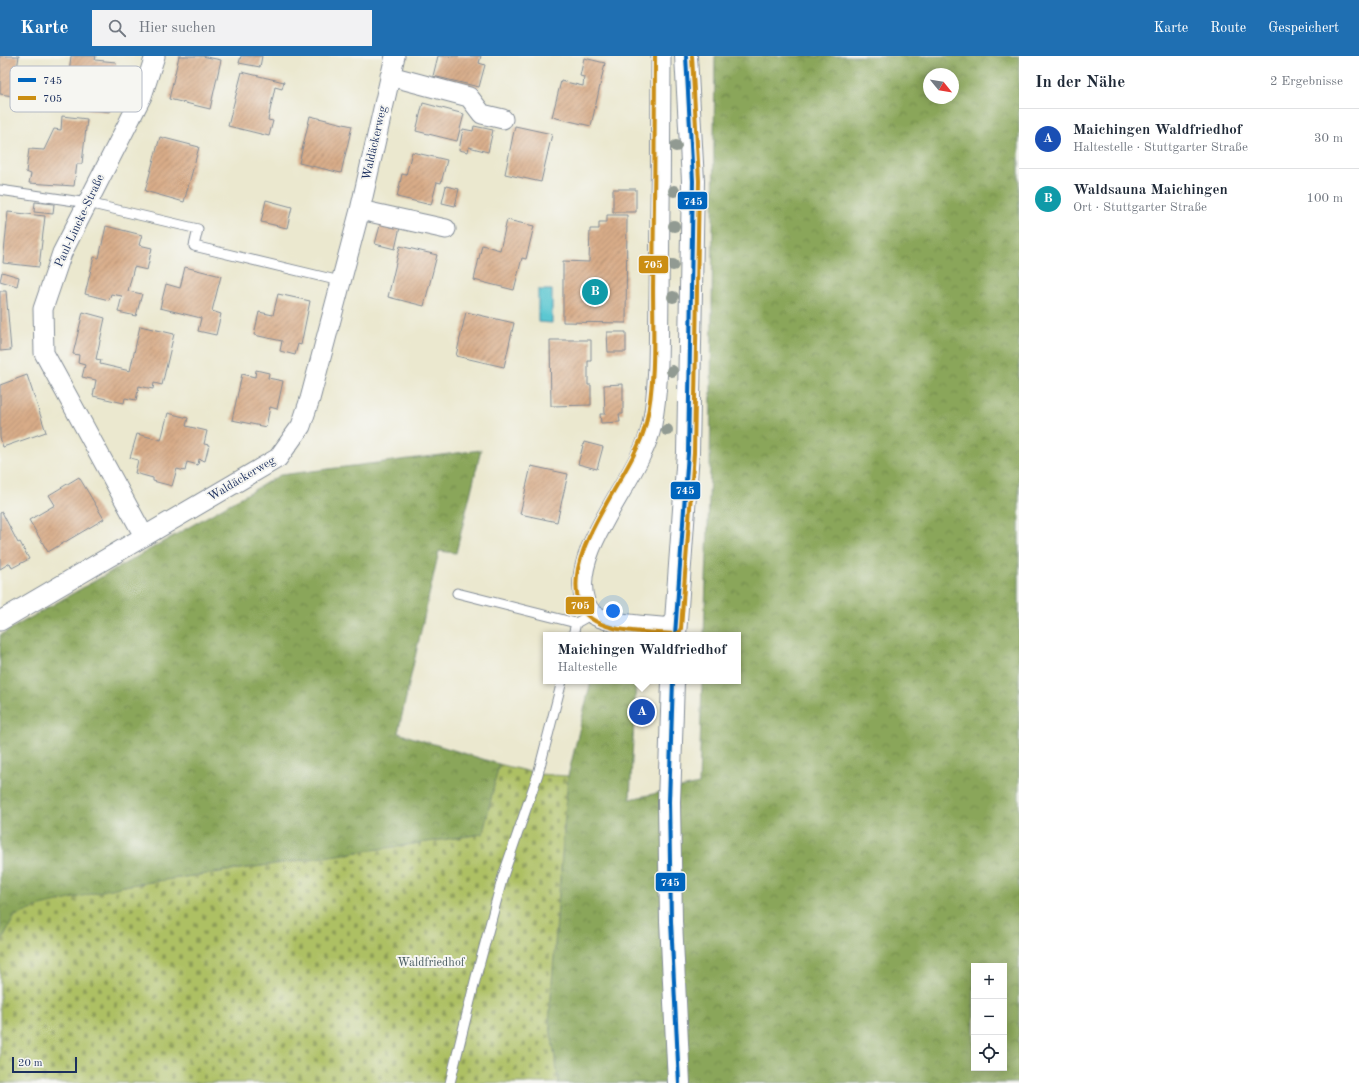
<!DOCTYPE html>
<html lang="de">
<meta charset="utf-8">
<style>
:root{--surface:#fff;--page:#f2f2f3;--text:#1f2937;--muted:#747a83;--line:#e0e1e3;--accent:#1f6fb2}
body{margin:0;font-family:"Old Standard TT",serif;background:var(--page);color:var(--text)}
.controls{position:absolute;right:12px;bottom:12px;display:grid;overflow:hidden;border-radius:0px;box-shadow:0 2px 10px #0003}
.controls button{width:36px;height:36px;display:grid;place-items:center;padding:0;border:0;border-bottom:1px solid var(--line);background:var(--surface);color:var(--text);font:20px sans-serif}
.compass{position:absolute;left:923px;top:12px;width:36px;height:36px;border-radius:50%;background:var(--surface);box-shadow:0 2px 10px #0003;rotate:120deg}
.scale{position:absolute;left:12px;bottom:10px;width:65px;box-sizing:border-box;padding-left:4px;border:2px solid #1b2f5e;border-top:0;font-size:11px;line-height:14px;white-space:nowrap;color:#1b2f5e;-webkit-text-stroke:3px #f6f6f2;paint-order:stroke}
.you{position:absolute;left:613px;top:555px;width:14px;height:14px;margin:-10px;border:3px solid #fff;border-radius:50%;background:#1a73e8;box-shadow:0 0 0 6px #1a73e833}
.badge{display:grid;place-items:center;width:26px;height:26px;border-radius:50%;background:var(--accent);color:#fff;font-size:13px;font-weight:700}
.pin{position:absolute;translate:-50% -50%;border:2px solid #fff;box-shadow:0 1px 4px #0006}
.popup{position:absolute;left:543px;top:576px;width:198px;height:52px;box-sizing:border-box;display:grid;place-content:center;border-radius:0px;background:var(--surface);filter:drop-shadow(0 1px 3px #0005);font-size:13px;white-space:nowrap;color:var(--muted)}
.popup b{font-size:15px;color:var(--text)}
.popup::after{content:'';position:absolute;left:50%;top:100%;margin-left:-8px;border:8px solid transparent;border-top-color:var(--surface)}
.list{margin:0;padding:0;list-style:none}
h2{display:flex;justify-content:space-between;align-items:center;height:52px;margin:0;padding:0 16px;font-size:17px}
h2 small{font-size:13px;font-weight:400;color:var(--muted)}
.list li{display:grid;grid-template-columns:26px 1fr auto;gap:12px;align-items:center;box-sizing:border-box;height:60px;padding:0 16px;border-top:1px solid var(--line)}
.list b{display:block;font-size:15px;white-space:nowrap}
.list p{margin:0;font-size:13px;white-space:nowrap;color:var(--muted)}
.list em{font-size:13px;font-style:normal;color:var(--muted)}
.icon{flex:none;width:22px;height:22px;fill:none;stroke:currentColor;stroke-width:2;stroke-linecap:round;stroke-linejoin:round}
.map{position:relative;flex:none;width:1019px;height:1027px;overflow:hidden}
header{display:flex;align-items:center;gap:24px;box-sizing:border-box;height:56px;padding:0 20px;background:var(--accent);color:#fff}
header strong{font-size:19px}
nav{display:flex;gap:22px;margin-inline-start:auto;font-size:14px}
.search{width:280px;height:36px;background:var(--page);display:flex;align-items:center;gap:10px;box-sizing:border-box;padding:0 14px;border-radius:0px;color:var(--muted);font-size:15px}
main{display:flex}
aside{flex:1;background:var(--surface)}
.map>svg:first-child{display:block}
</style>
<header>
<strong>Karte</strong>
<div class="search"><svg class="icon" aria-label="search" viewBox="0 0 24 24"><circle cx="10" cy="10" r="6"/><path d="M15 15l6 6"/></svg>Hier suchen</div>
<nav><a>Karte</a><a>Route</a><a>Gespeichert</a></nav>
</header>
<main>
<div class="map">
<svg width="1019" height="1027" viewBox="0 0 1019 1027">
<defs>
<pattern id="forest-crowns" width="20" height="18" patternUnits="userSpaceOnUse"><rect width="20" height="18" fill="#8aa65a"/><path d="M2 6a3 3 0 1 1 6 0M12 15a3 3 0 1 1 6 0" fill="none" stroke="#70884e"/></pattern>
<pattern id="cemetery-stones" width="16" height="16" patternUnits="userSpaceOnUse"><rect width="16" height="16" fill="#adc064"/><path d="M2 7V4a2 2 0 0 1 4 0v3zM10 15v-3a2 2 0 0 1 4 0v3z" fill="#8c9c56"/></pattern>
<pattern id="building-hatch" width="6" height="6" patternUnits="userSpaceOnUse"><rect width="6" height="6" fill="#d8ac88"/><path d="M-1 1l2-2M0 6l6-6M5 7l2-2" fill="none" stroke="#ae8c72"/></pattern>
</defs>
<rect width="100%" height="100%" fill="#f6f6f2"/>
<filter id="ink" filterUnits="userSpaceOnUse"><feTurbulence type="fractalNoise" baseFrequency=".025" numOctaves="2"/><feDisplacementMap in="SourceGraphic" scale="8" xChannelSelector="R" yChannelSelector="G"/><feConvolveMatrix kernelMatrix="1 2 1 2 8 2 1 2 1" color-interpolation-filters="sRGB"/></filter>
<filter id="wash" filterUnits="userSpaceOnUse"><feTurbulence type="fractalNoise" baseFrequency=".012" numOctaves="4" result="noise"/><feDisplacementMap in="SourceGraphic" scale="16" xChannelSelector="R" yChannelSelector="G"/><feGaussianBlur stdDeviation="0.9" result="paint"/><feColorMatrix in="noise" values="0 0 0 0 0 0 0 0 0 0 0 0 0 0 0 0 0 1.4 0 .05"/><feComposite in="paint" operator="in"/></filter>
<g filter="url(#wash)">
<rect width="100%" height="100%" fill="#ebe8cf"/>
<!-- forest -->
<path fill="url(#forest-crowns)" stroke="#526a5c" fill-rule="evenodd" d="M715,0H1019V1027H559L549,965L568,720L591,625H636L630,743L699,728L702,625H738V579H704L710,414ZM929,18H953V42H929ZM974,910H1004V1012H974Z
M481,394L456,497L439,495L398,677L499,708L483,778L124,830L15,860L0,887V579L280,419Z"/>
<!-- cemetery -->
<path fill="url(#cemetery-stones)" stroke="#647861" d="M499,708L538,718L568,720L549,965L559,1027H0V887L15,860L41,850L124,830L483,778Z"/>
<!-- water -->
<path fill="#5bc7d1" stroke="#3b7b98" d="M538,234H552V267L538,266Z"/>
<g id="blocks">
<!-- building -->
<path fill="url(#building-hatch)" d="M0,0H19L13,40L0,38Z
M71,0H96L95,4L116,6L110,56L87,53V50L61,47L63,30L83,33L84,28L68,26Z
M179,0H202L221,4L210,53L169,43Z
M241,0H262L260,11L239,7Z
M438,0H481L479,7L485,9L479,31L433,20Z
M584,2L605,7L591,70L552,61L561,25L583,30L584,21L580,20Z
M242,16L284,26L282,33L275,31L268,64L273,65L269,80L228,70Z
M423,47L464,58L457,85L416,75Z
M62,60L87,63L82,108H77L74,130L29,127L31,118L26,116L29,93L44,94L54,73L61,74Z
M310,60L352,70L341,117L299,107Z
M474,70L493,74L488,96L469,91L468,96L459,94L463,73L473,75Z
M515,70L552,78L541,126L505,118Z
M160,81L199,91L184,146L145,135Z
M412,96L447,104L441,127L437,126L431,149L397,141L402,118L406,119Z
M446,130L459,133L455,150L442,147Z
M613,133H636V156H613Z
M266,144L292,151L287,172L261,166Z
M35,146L54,148L53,158L34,156Z
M8,156L45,160L39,211L3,207Z
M607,159H627L626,267L563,266V205L589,206L590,173H599V166H607Z
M507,164L534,170L526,203L522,202L514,234L474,224L482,189L500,194Z
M381,166L400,171L395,193L375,188Z
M106,170L142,179L139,189L152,192L147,214L134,211L128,235L142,238L136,260L118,256L122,240L111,238L109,244L85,238L94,201L99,202Z
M400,190L437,199L424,250L388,241Z
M185,211L221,220L212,255L221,258L216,279L198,275L201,262L160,252L166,228L180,232Z
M2,216L19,221L17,230L0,225Z
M0,235H6L11,294L0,295Z
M278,238L310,245L301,289L298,288L295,299L280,295L282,285L254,279L259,256L273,259Z
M83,256L105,262L96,303L101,304L100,308L130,315L140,270L174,278L162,329L154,327L153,333L139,330L136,344L125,342L124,347L93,340L96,324L82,321L85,309L78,307L79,299L73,298Z
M466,256L514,267L504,311L456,300Z
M607,276H626V296H608Z
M550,284H591V305H588V329H591V349L551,350Z
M256,314L269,317L268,322L283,325L277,353L270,351L266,371L232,364L242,318L255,321Z
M27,319L46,376L3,391L0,381V329Z
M623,328V358H619L620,366L601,367L600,358H605L604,329Z
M168,357L188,362L186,370L207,375L204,388L209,389L205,405L199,403L198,409L187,406L185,415L177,413L172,430L153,425V422L135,417L138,404L130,402L137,378L161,384Z
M584,386L603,391L597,413L578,408Z
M531,410L568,418L557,466L520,458Z
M79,421L104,463L48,496L29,464L55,449L49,439Z
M2,456L18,487L20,486L29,503L12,512L10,507L0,513V457Z"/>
</g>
</g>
<g filter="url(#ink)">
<use href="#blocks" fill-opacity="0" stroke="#838c96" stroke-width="1"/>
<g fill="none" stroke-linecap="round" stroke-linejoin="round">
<!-- service casing -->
<g stroke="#838c96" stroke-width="11">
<path id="service" d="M0,134L88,147L198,173L194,190L340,225
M457,537L576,567
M573,579L576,567L592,558
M450,1027L476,921L503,820L538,718L562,625"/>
</g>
<!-- minor casing -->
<g stroke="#838c96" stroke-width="21">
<path id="minor" d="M661,0C661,80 660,159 659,239C658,282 660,326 652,368C643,419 568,493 585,545C586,549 590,556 594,559C612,569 654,570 675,572
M390,20L469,41L482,58L503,63
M360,154L446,173
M144,480L44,297L43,253L62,197L142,40L155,0
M0,565L278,402L301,370L310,343L360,154L395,0"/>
</g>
<!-- secondary casing -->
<g stroke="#838c96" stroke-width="24">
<path id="secondary" d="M675,579L688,397L693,125L686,0
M673,625L669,746L671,865L679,1027"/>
</g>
<!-- service -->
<use href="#service" stroke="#fff" stroke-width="9"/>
<!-- minor -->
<use href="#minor" stroke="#fff" stroke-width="19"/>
<!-- secondary -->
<use href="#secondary" stroke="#fff" stroke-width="22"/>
<!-- bus-1 casing -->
<g stroke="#f6f6f2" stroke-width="7">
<path id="bus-1" d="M675,579L688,397L693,125L686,0
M673,625L669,746L671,865L679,1027"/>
</g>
<!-- bus-2 casing -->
<g stroke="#f6f6f2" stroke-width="7">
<path id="bus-2" d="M655,0C655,77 654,155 653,232C653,276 656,324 646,367C634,420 559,495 580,549C591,578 649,576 675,578L679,577L681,572L694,397L699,125L692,0"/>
</g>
<!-- bus-1 -->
<use href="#bus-1" stroke="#0065bd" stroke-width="4"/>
<!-- bus-2 -->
<use href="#bus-2" stroke="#cb8e13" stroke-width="4"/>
</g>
<!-- trees -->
<g fill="#919a92">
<circle cx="676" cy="90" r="6"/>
<circle cx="674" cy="135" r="6"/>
<circle cx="674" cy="170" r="6"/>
<circle cx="673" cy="209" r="6"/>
<circle cx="673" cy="241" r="6"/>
<circle cx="672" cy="315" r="6"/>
<circle cx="667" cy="374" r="6"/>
</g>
</g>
<g text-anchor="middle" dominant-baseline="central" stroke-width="4" stroke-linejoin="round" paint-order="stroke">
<!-- street labels -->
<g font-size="12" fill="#1b2f5e" stroke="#f6f6f2">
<text transform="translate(375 87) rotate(-77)">Waldäckerweg</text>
<text transform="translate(80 165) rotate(-65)">Paul-Lincke-Straße</text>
<text transform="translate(242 423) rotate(-31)">Waldäckerweg</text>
</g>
<!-- park labels -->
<g font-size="12" fill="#475a60" stroke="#f6f6f2">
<text x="431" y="907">Waldfriedhof</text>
</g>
</g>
<!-- legend -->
<rect x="10" y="10" width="132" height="46" rx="6" fill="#f6f6f2" stroke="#b4bac6" stroke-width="1"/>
<rect x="18" y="22" width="18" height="4" fill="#0065bd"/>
<rect x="18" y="40" width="18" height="4" fill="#cb8e13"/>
<g font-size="11" fill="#1b2f5e">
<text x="43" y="28">745</text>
<text x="43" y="46">705</text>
</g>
<g stroke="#f6f6f2" stroke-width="1.5">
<rect x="677" y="135" width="31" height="19" rx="4" fill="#0065bd"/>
<rect x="638" y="199" width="31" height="19" rx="4" fill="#cb8e13"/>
<rect x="670" y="425" width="31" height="19" rx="4" fill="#0065bd"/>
<rect x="565" y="540" width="30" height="19" rx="4" fill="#cb8e13"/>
<rect x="655" y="816" width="31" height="20" rx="4" fill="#0065bd"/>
</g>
<g font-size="11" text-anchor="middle" font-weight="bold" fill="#fff">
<text x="693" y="149">745</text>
<text x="653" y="212">705</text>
<text x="685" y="438">745</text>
<text x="580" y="553">705</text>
<text x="670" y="830">745</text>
</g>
</svg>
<div class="controls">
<button>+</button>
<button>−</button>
<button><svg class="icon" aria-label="locate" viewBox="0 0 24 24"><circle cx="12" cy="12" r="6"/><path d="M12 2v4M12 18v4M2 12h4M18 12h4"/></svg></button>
</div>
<svg class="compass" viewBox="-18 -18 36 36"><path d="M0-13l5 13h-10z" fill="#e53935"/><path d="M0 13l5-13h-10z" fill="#747a83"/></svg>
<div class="scale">20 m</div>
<div class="you"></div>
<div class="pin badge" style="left:642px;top:656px;background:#1a4fb4">A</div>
<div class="popup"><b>Maichingen Waldfriedhof</b>Haltestelle</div>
<div class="pin badge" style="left:595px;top:236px;background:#0f9aa8">B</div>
</div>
<aside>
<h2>In der Nähe<small>2 Ergebnisse</small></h2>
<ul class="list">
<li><span class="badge" style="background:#1a4fb4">A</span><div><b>Maichingen Waldfriedhof</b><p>Haltestelle · Stuttgarter Straße</p></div><em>30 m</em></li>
<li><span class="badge" style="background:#0f9aa8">B</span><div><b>Waldsauna Maichingen</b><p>Ort · Stuttgarter Straße</p></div><em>100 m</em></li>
</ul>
</aside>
</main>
